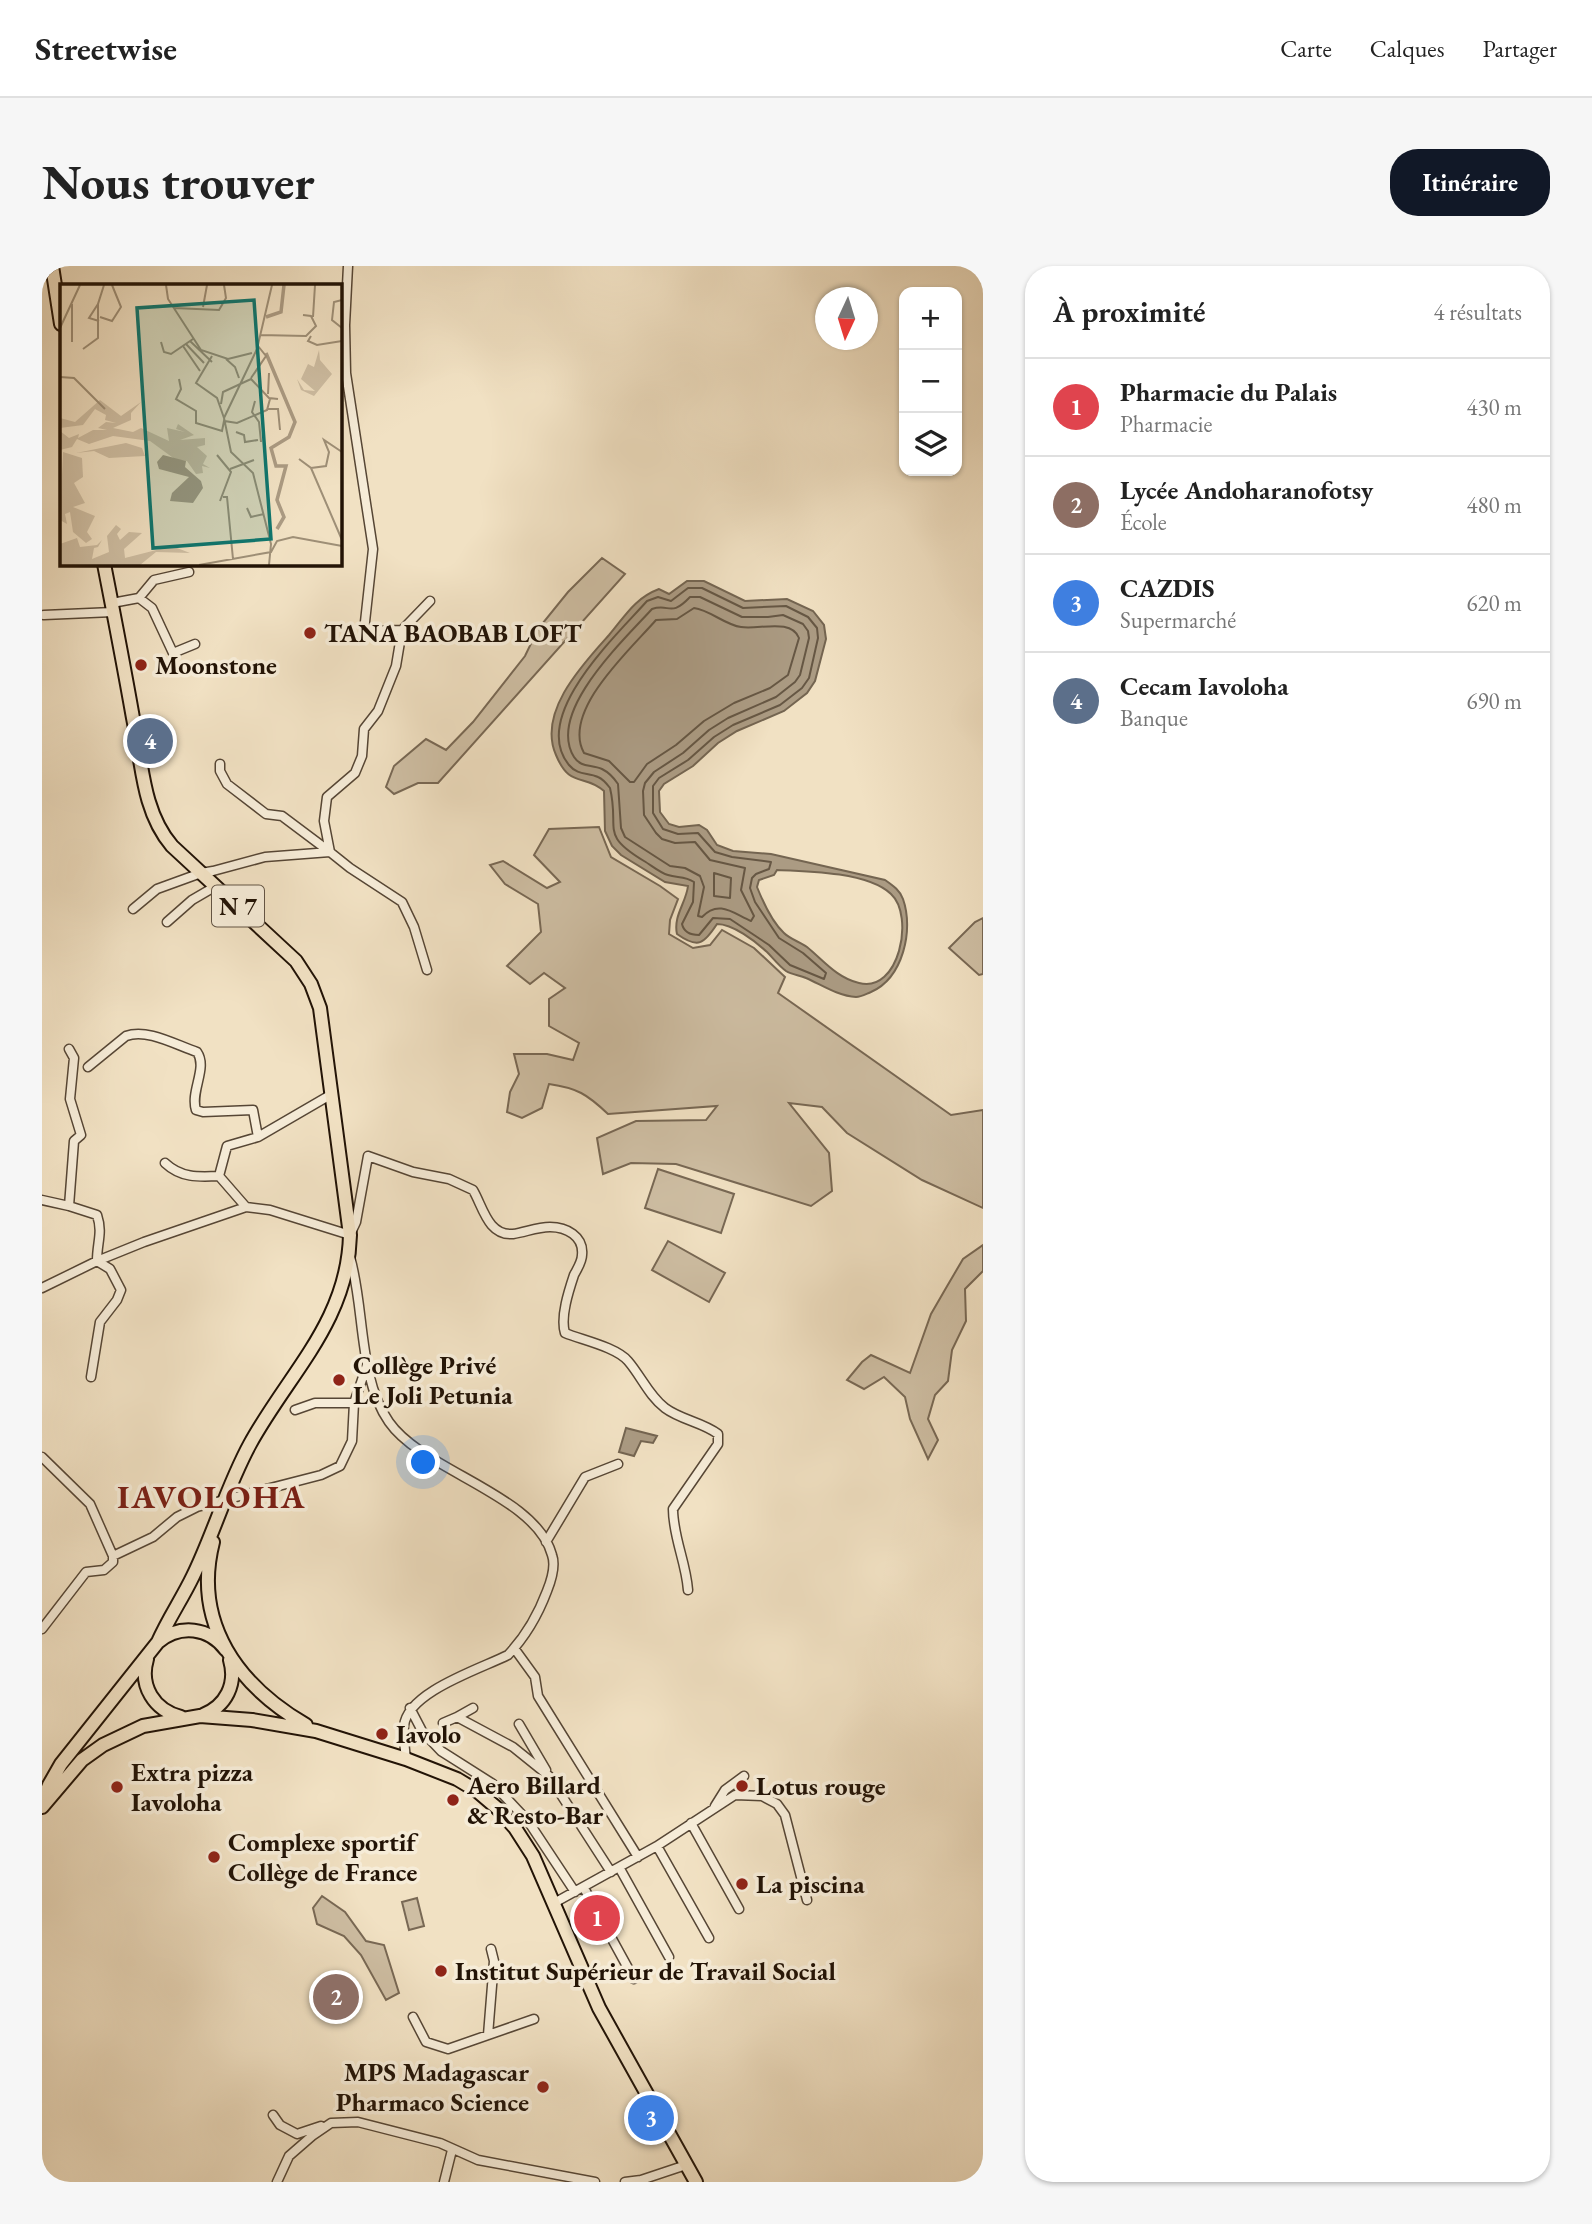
<!DOCTYPE html>
<html lang="fr">
<meta charset="utf-8">
<style>
:root{--surface:#fff;--page:#f6f6f6;--text:#222;--muted:#767676;--line:#e0e0e0;--accent:#111827}
body{margin:0;font-family:"EB Garamond",serif;background:var(--page);color:var(--text)}
.controls{position:absolute;right:21px;top:21px;display:grid;overflow:hidden;border-radius:14px;box-shadow:0 2px 5px #0004}
.controls button{width:63px;height:63px;display:grid;place-items:center;padding:0;border:0;border-bottom:2px solid var(--line);background:var(--surface);color:var(--text);font:35px sans-serif}
.compass{position:absolute;left:773px;top:21px;width:63px;height:63px;border-radius:50%;background:var(--surface);box-shadow:0 2px 5px #0004;rotate:184deg}
.you{position:absolute;left:382px;top:1197px;width:24px;height:24px;margin:-18px;border:5px solid #fff;border-radius:50%;background:#1a73e8;box-shadow:0 0 0 10px #1a73e833}
.badge{display:grid;place-items:center;width:46px;height:46px;border-radius:50%;background:var(--accent);color:#fff;font-size:23px;font-weight:700}
.pin{position:absolute;translate:-50% -50%;border:4px solid #fff;box-shadow:0 2px 7px #0006}
.list{margin:0;padding:0;list-style:none}
h2{display:flex;justify-content:space-between;align-items:center;height:91px;margin:0;padding:0 28px;font-size:30px}
h2 small{font-size:23px;font-weight:400;color:var(--muted)}
.list li{display:grid;grid-template-columns:46px 1fr auto;gap:21px;align-items:center;box-sizing:border-box;height:98px;padding:0 28px;border-top:2px solid var(--line)}
.list b{display:block;font-size:26px;white-space:nowrap}
.list p{margin:0;font-size:23px;white-space:nowrap;color:var(--muted)}
.list em{font-size:23px;font-style:normal;color:var(--muted)}
.icon{flex:none;width:38px;height:38px;fill:none;stroke:currentColor;stroke-width:2;stroke-linecap:round;stroke-linejoin:round}
.map{position:relative;flex:none;width:941px;height:1916px;overflow:hidden;border-radius:28px}
header{display:flex;align-items:center;gap:42px;box-sizing:border-box;height:98px;padding:0 35px;background:var(--surface);border-bottom:2px solid var(--line)}
header strong{font-size:33px}
nav{display:flex;gap:38px;margin-inline-start:auto;font-size:24px}
.intro{display:flex;align-items:center;justify-content:space-between;box-sizing:border-box;height:168px;padding:0 42px}
h1{margin:0;font-size:49px}
.button{padding:18px 32px;border-radius:28px;background:var(--accent);color:#fff;font-size:24px;font-weight:700}
main{display:flex;gap:42px;padding:0 42px}
aside{flex:1;background:var(--surface);border-radius:28px;box-shadow:0 2px 5px #0004}
.map>svg:first-child{display:block}
</style>
<header>
<strong>Streetwise</strong>
<nav><a>Carte</a><a>Calques</a><a>Partager</a></nav>
</header>
<div class="intro"><h1>Nous trouver</h1><a class="button">Itinéraire</a></div>
<main>
<div class="map">
<svg width="941" height="1916" viewBox="0 0 941 1916">
<rect width="100%" height="100%" fill="#f1e1c3"/>
<filter id="stains"><feTurbulence type="fractalNoise" baseFrequency=".00286" numOctaves="4"/><feColorMatrix values="0 0 0 0 .2 0 0 0 0 .09 0 0 0 0 .02 0 0 0 .5 -.17"/></filter>
<radialGradient id="worn" r=".72"><stop offset=".6" stop-color="#630" stop-opacity="0"/><stop offset="1" stop-color="#630" stop-opacity=".3"/></radialGradient>
<!-- green -->
<path fill="#cebea3" stroke="#786854" stroke-width="2" d="M560,292L583,308L396,517H376L352,528L344,521L352,500L384,473L404,484L431,456L483,390L496,363L526,326Z
M557,561L569,591L618,620L636,633L628,654L627,668L651,682L668,679L680,664L712,682L743,711L736,727L909,849L941,844V942L880,914L805,867L780,841L747,837L787,887L790,925L769,940L634,898L589,897L561,908L555,872L594,855L664,854L675,840L566,848C545,828 535,822 507,818L500,842L480,852L465,846L468,826L477,808L472,788H505L531,794L537,777L507,760V733L523,722L502,707L488,718L465,700L499,666L496,638L463,618L448,599L461,595L505,622L518,616L492,589L507,563Z
M941,652V708L937,709L907,682L933,656Z
M616,903L692,928L679,967L603,942Z
M626,975L683,1007L667,1036L610,1004Z
M941,979V1005L923,1023L924,1055L910,1084L906,1115L893,1129L886,1153L896,1174L886,1193L868,1153L863,1131L842,1111L822,1123L805,1114L820,1096L829,1089L868,1107L889,1048L904,1022L921,993Z
M280,1630L303,1646L324,1675L342,1679L357,1727L344,1734L319,1689L302,1670L275,1658L271,1642Z
M375,1632L382,1660L367,1664L360,1636Z"/>
<!-- water -->
<path fill="#ab9b83" stroke="#746551" stroke-width="2" fill-rule="evenodd" d="M645,315H662L703,335L745,333L771,345L782,359L784,373L773,415L765,427L742,445L695,465L676,477L651,500L622,518L617,525L618,546L627,558L637,561L657,559L665,564L675,579L691,585L729,588L843,614C850,619 858,624 861,633C872,664 861,712 829,726C824,728 819,731 814,731C796,730 780,719 764,712C758,709 750,709 744,705C737,700 731,692 725,686C713,675 691,658 675,658C662,678 656,683 635,668C631,650 644,637 646,620L623,616L579,589L570,580L563,565L562,525C542,507 528,523 514,489C495,446 541,398 567,369C583,350 593,332 617,323L627,328ZM735,604C765,605 826,606 849,628C873,650 857,728 817,717C795,712 781,694 765,681C758,676 748,673 742,667C730,656 721,636 715,621L717,614L732,609Z
M584,1162L615,1170L611,1177L599,1175L592,1190L577,1186Z"/>
<g fill="none" stroke-linecap="round" stroke-linejoin="round">
<!-- shore -->
<path stroke="#665744" stroke-width="2" d="M646,322H660L701,342L744,340L766,351L775,362L776,372L767,412L760,422L738,439L691,459L672,471L646,494L617,512L611,520V547L621,563L636,568L656,567L673,586L690,591L729,596L727,603L714,608L710,612L708,622L713,636L737,672L761,687L784,707L782,713L748,699L727,679L688,653L671,652L657,669C649,669 642,667 640,658L651,636L652,616C643,610 635,612 626,609C618,607 609,599 602,595C557,568 578,564 568,522C565,518 561,513 556,511C546,506 536,510 527,499C487,450 575,369 605,335L616,331L629,335Z
M648,331H658L700,351H726L741,349L761,358L766,365L767,372L758,409L753,416L734,431L686,452L667,464L641,487L612,506L603,517L601,525L602,549L614,567L620,573L633,577L653,576L668,594L703,602L699,624L712,650L709,655C692,648 677,633 660,651L656,650L662,621L658,610L643,602L628,600L583,571L579,562L576,518C572,512 566,506 560,503C549,498 539,502 532,491C504,446 582,374 610,343C628,337 628,352 648,331Z
M652,342C668,344 683,359 699,361C717,364 749,352 757,372L746,409L728,422L692,437L662,455L634,479L605,498L592,516H588L567,495L542,487C519,445 589,383 614,354L635,353Z
M672,607L689,612L688,632L672,630Z"/>
<!-- minor casing -->
<g stroke="#564635" stroke-width="11">
<path id="minor" d="M306,0L303,59L304,107L331,283L322,365L360,364
M97,332L112,314L147,306
M70,337L97,332L110,342L131,387L153,378
M2,349L71,346
M178,498V505L185,518L224,548L240,550L288,586
M91,643L115,623L159,607L171,605L223,591L288,586
M125,656L150,634L174,620
M385,704L372,661L360,636L308,602L288,586L282,555L285,531L313,507L320,490L322,463L336,445L354,400L360,364L388,335
M27,783L32,792L28,833L39,869L32,875L27,940L55,949C61,967 55,976 55,995L68,1003L79,1024L75,1034L58,1056L49,1111
M46,801L84,770C105,762 134,779 155,786C166,802 148,825 154,844L161,846L211,844L216,871
M123,897C139,912 156,911 177,910L204,941
M177,910L185,880L216,871L290,828
M0,934L27,940
M308,991C323,1042 316,1112 347,1156C381,1205 494,1229 510,1289C514,1300 509,1315 505,1325C496,1349 484,1370 466,1389C438,1403 365,1426 362,1460C361,1471 363,1483 364,1493
M0,1022L55,995L102,976L204,941L228,944L308,969L314,956L326,890L371,906L407,913L431,924C441,941 446,970 471,968C484,966 495,961 508,961C524,961 542,970 540,989C540,996 535,1003 532,1009C527,1024 518,1051 523,1067C540,1074 574,1081 586,1095C599,1110 607,1130 623,1142C639,1154 660,1156 676,1168V1178L631,1243C631,1271 644,1296 646,1324
M253,1144L273,1137H312
M0,1191L48,1238L71,1290L111,1271L135,1251L155,1241L279,1209L298,1200L310,1175L312,1137L325,1099
M504,1276L543,1211L576,1198
M0,1363L44,1306L62,1304L71,1296V1290
M472,1382L493,1411L496,1430L596,1591
M368,1442L380,1465L399,1485L451,1518L486,1555L533,1626
M431,1442L415,1451L471,1481L507,1510L569,1606
M401,1457L415,1451
M477,1458L504,1504
M673,1540L683,1524L702,1510
M649,1557L697,1643
M615,1580L667,1672
M577,1601L627,1691
M542,1622L592,1713
M512,1637L615,1580L693,1529L720,1530L735,1538L743,1549L765,1634
M371,1751L384,1776L406,1783L492,1753
M446,1769L452,1695L449,1683
M231,1849L238,1859L255,1868L279,1860
M235,1916L247,1890L270,1870L289,1857L316,1856L398,1877L436,1894L553,1916
M402,1916L410,1884
M583,1916L599,1914L644,1899"/>
</g>
<!-- primary casing -->
<g stroke="#221306" stroke-width="16">
<path id="primary" d="M10,0L19,58
M62,298C72,349 82,401 91,452C100,496 100,545 130,580L254,695L269,718L278,742L308,969C306,1055 247,1107 208,1178C185,1220 172,1267 151,1310C140,1333 126,1353 116,1376
M171,1276C150,1358 197,1420 264,1459
M105,1393C97,1420 112,1444 139,1451
M161,1449C184,1440 195,1418 188,1394
M1,1534L7,1519L19,1498L116,1376C138,1358 167,1361 184,1384
M0,1541L40,1494L61,1479L101,1460L158,1450L210,1454L274,1465L364,1493L415,1513L435,1525L455,1542L473,1562L491,1590L557,1742L654,1916"/>
</g>
<!-- minor -->
<use href="#minor" stroke="#f6ecd8" stroke-width="8"/>
<!-- primary -->
<use href="#primary" stroke="#f1e1c3" stroke-width="12"/>
</g>
<!-- markers -->
<g fill="#8f2418" stroke="#f6ecd8" stroke-width="2.5">
<circle cx="268" cy="367" r="7"/>
<circle cx="99" cy="399" r="7"/>
<circle cx="297" cy="1114" r="7"/>
<circle cx="340" cy="1468" r="7"/>
<circle cx="700" cy="1520" r="7"/>
<circle cx="75" cy="1521" r="7"/>
<circle cx="411" cy="1534" r="7"/>
<circle cx="172" cy="1591" r="7"/>
<circle cx="700" cy="1618" r="7"/>
<circle cx="399" cy="1705" r="7"/>
<circle cx="501" cy="1821" r="7"/>
</g>
<g text-anchor="middle" dominant-baseline="central" stroke-width="7" stroke-linejoin="round" paint-order="stroke">
<!-- shield labels -->
<rect fill="#f6ecd8" stroke="#625445" stroke-width="2" x="170" y="619.5" width="52" height="41" rx="5"/>
<g font-size="24" font-weight="bold" fill="#221306">
<text x="196" y="640">N 7</text>
</g>
<!-- poi labels -->
<g font-size="26" font-weight="bold" fill="#221306" stroke="#f6ecd8" text-anchor="start">
<text x="282" y="367">TANA BAOBAB LOFT</text>
<text x="113" y="399">Moonstone</text>
<text x="311" y="1099">Collège Privé<tspan x="311" dy="30">Le Joli Petunia</tspan></text>
<text x="354" y="1468">Iavolo</text>
<text x="89" y="1506">Extra pizza<tspan x="89" dy="30">Iavoloha</tspan></text>
<text x="425" y="1519">Aero Billard<tspan x="425" dy="30">&amp; Resto-Bar</tspan></text>
<text x="714" y="1520">Lotus rouge</text>
<text x="186" y="1576">Complexe sportif<tspan x="186" dy="30">Collège de France</tspan></text>
<text x="714" y="1618">La piscina</text>
<text x="413" y="1705">Institut Supérieur de Travail Social</text>
<text x="487" y="1806" text-anchor="end">MPS Madagascar<tspan x="487" dy="30">Pharmaco Science</tspan></text>
</g>
<!-- district labels -->
<g font-size="33" font-weight="bold" letter-spacing="2" fill="#7a1f14" stroke="#f6ecd8">
<text x="170" y="1230">IAVOLOHA</text>
</g>
</g>
<!-- overview -->
<g transform="translate(18 18)">
<rect width="282" height="282" fill="#f1e1c3"/>
<path d="M259,66L260,76L272,90L254,112L241,106L237,95L244,106L255,107L241,95L248,80L254,83ZM40,116L61,132L81,118L71,129V136L53,144L73,148L81,144L109,157L107,144L125,148L116,145L118,140L134,151L120,156L145,154V161L137,163L147,172L143,180L150,184L142,182L143,189L136,190L127,177L116,176L90,157L53,152L29,160L17,155L12,163L0,166V147L9,154L19,150L18,154L33,146H47L38,144L46,138L56,139L45,136L46,131L35,125L23,141L0,144V134L15,138ZM66,159L82,164L85,172L49,174L34,167L16,169ZM3,168L22,174L23,193L14,199L25,219L13,223L35,232L27,248L32,255L26,259L13,248L10,228L5,230L7,240L0,236ZM56,241L61,245L57,250L60,256L69,248L82,249L64,265L65,274L112,262L130,269L96,268L80,281H0V260L17,254L20,263L37,261L42,256L38,263L34,264L32,275L49,268L47,252Z" fill="#cebea3"/>
<path d="M103,171L126,177L125,183L141,197L143,204L133,219L110,217L112,209L129,193L99,185L97,178Z" fill="#ab9b83"/>
<path fill="none" stroke="#ab9b83" stroke-width="3.5" d="M206,33L221,28L224,1M206,69L235,138L229,153L211,164L216,182H226L217,216L224,233L217,245"/>
<path fill="none" stroke="#9e8f77" stroke-width="2" d="M106,1L108,15L141,66L168,75L192,69M282,16L274,18L272,36L282,44M38,20L29,34L39,37M143,23L147,1M114,24L159,26L166,14L164,1M40,33L52,37L61,23L52,1M253,33L255,1M0,44L20,1M200,51L246,52L256,42L251,32L243,31M251,52L248,57L257,61L282,57M130,57L152,78M12,58V20M101,58L104,68L111,70L133,55M126,60L144,79M123,62L140,87M23,65L38,54V20L44,1M152,72L136,99L157,114L164,134M166,75L175,83L179,94M0,93L14,94L45,125M191,94L206,72L198,62M119,95L121,105L116,115L136,127V139L162,147L164,137L177,139L207,126L210,115M208,110L209,89M195,117L192,128L199,138L201,158M161,120L163,108L191,95L209,114L218,115M207,125H218L220,146M176,148L184,151L185,158L198,156M157,171L171,188L160,217M239,175L251,184L282,256M251,184L266,182L269,168L264,156L282,168M170,185L194,176M163,213H167L173,275M187,224L191,233L204,230M139,281L211,268L217,257L233,253L282,262M209,281L211,260L193,189L171,168L164,134L197,65L212,1"/>
<path fill="#0f766e" fill-opacity="0.15" stroke="#0f766e" stroke-width="3.5" d="M194,16L211,255L93,264L77,24Z"/>
<rect width="282" height="282" fill="none" stroke="#221306" stroke-width="3.5"/>
</g>
<rect width="100%" height="100%" filter="url(#stains)"/>
<rect width="100%" height="100%" fill="url(#worn)"/>
</svg>
<div class="controls">
<button>+</button>
<button>−</button>
<button><svg class="icon" aria-label="layers" viewBox="0 0 24 24"><path d="M12 4l9 5-9 5-9-5zM3 14l9 5 9-5"/></svg></button>
</div>
<svg class="compass" viewBox="-18 -18 36 36"><path d="M0-13l5 13h-10z" fill="#e53935"/><path d="M0 13l5-13h-10z" fill="#767676"/></svg>
<div class="you"></div>
<div class="pin badge" style="left:555px;top:1652px;background:#e0444e">1</div>
<div class="pin badge" style="left:294px;top:1731px;background:#8d6e63">2</div>
<div class="pin badge" style="left:609px;top:1852px;background:#3f7fe0">3</div>
<div class="pin badge" style="left:108px;top:475px;background:#5c6f8a">4</div>
</div>
<aside>
<h2>À proximité<small>4 résultats</small></h2>
<ul class="list">
<li><span class="badge" style="background:#e0444e">1</span><div><b>Pharmacie du Palais</b><p>Pharmacie</p></div><em>430 m</em></li>
<li><span class="badge" style="background:#8d6e63">2</span><div><b>Lycée Andoharanofotsy</b><p>École</p></div><em>480 m</em></li>
<li><span class="badge" style="background:#3f7fe0">3</span><div><b>CAZDIS</b><p>Supermarché</p></div><em>620 m</em></li>
<li><span class="badge" style="background:#5c6f8a">4</span><div><b>Cecam Iavoloha</b><p>Banque</p></div><em>690 m</em></li>
</ul>
</aside>
</main>
